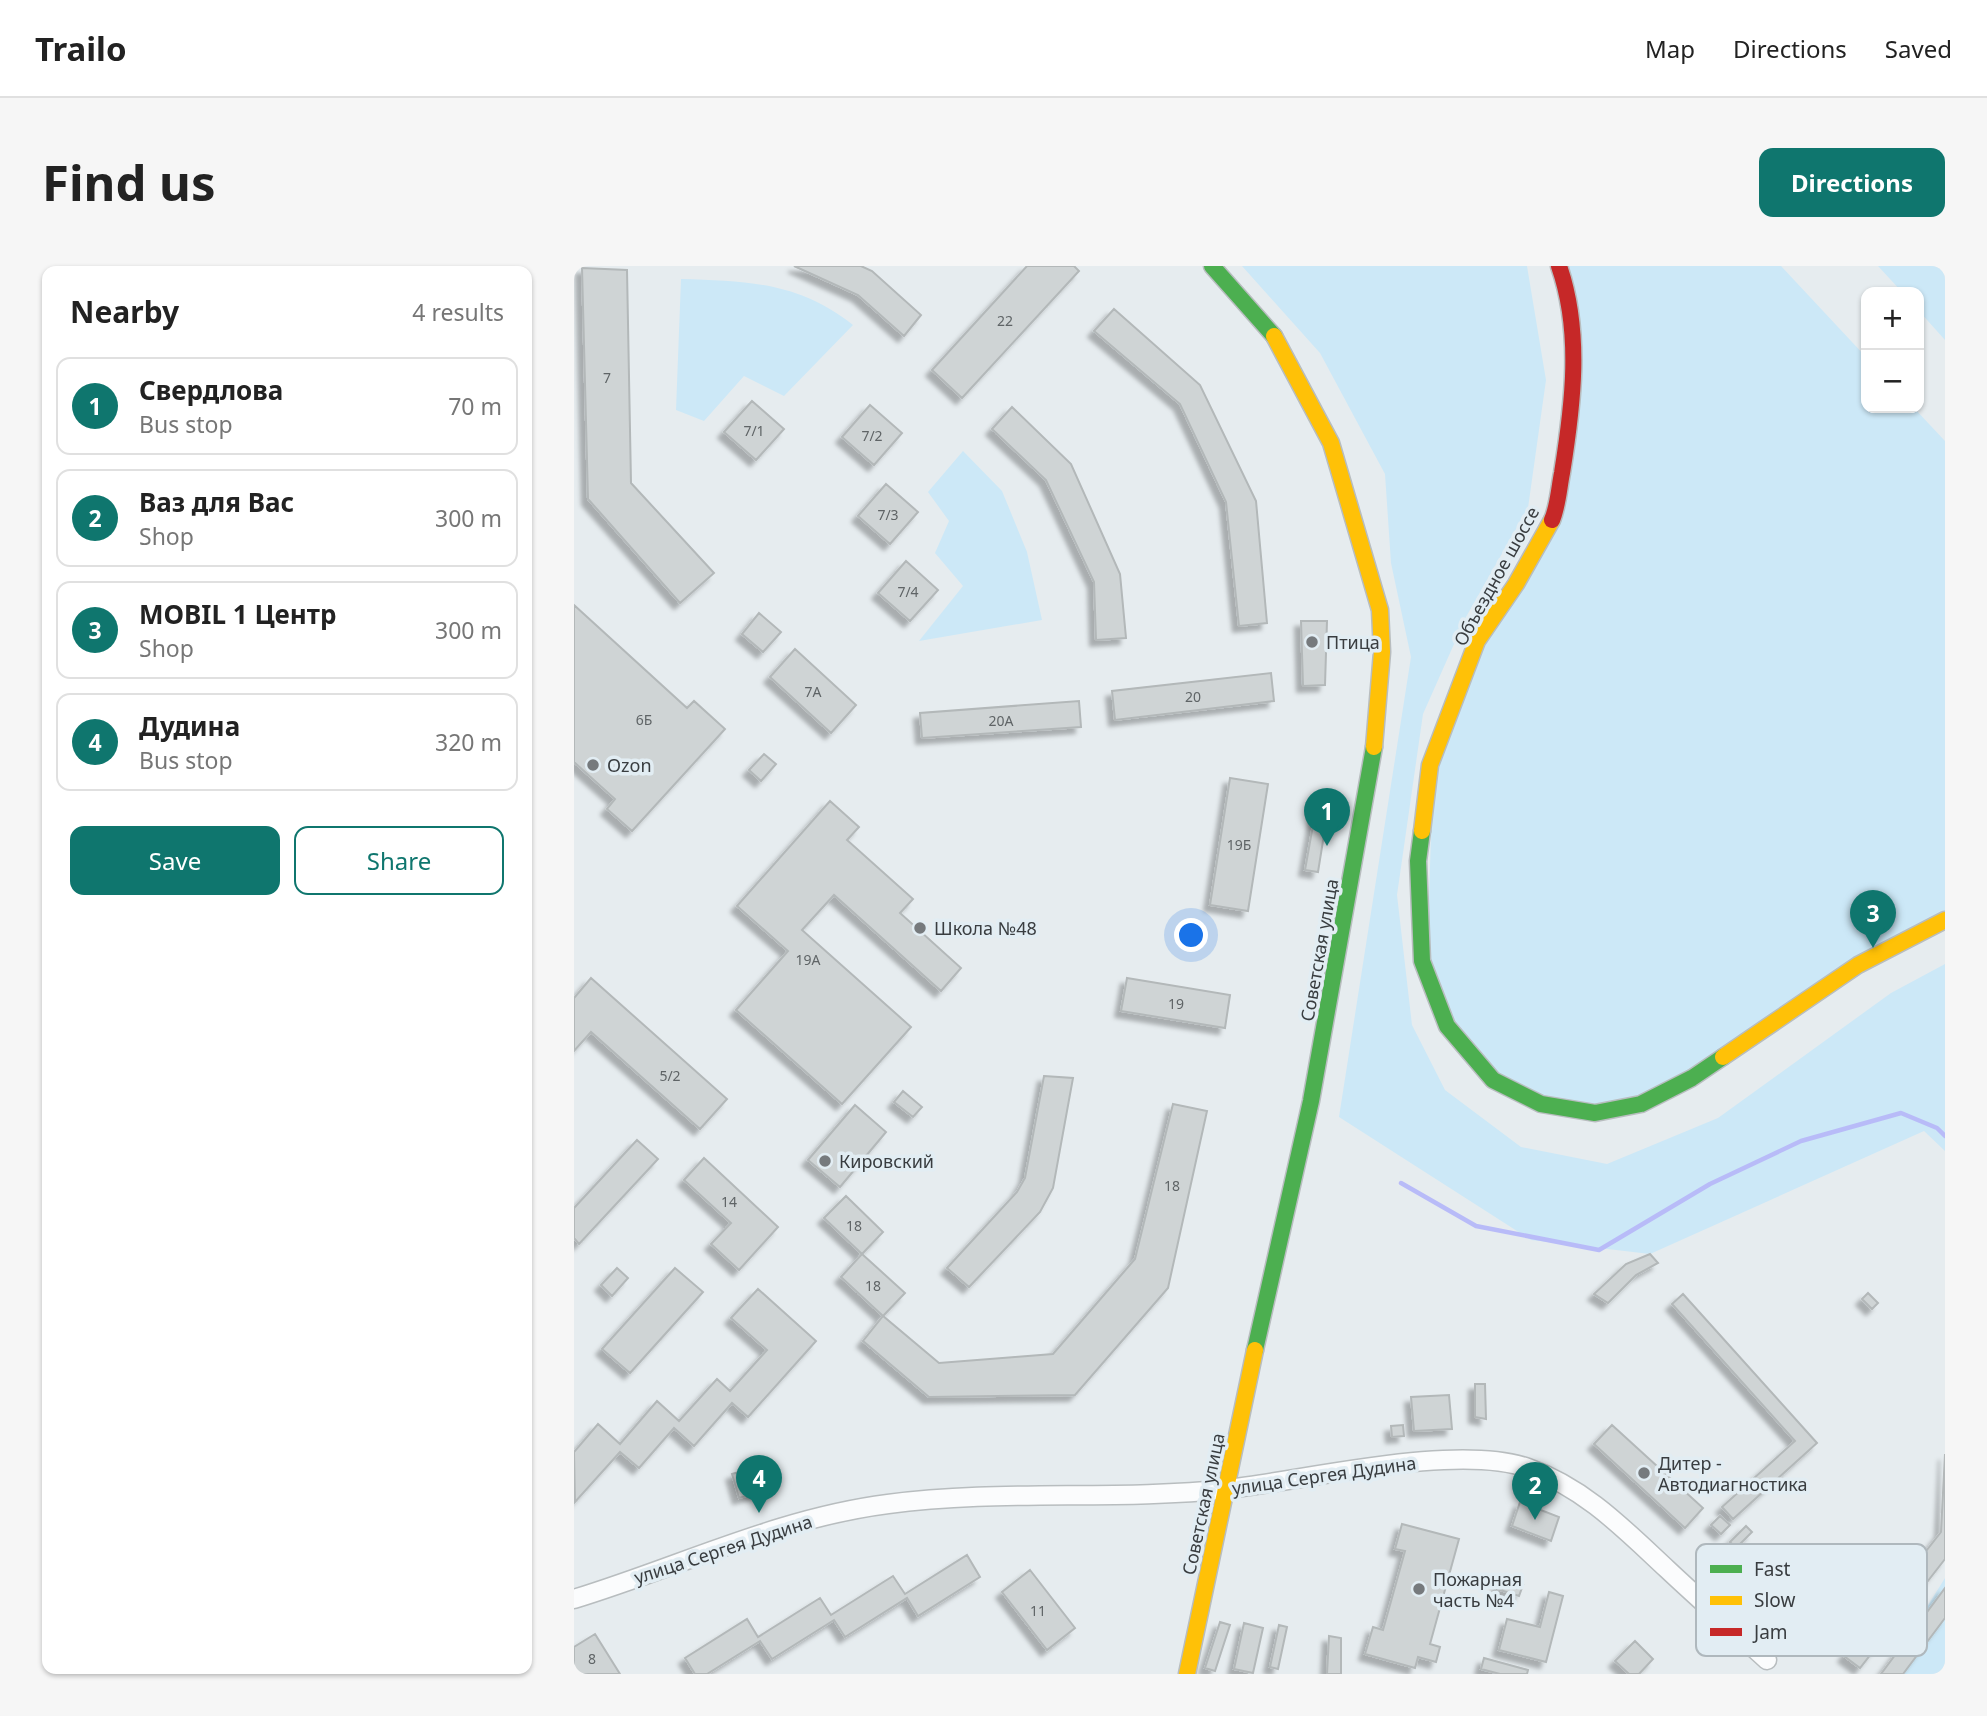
<!DOCTYPE html>
<meta charset="utf-8">
<style>
:root{--surface:#fff;--page:#f6f6f6;--text:#222;--muted:#767676;--line:#e0e0e0;--accent:#0f766e}
body{margin:0;font-family:"Noto Sans",sans-serif;background:var(--page);color:var(--text)}
.controls{position:absolute;right:21px;top:21px;display:grid;overflow:hidden;border-radius:14px;box-shadow:0 2px 5px #0004}
.controls button{width:63px;height:63px;display:grid;place-items:center;padding:0;border:0;border-bottom:2px solid var(--line);background:var(--surface);color:var(--text);font:35px sans-serif}
.you{position:absolute;left:618px;top:670px;width:24px;height:24px;margin:-18px;border:5px solid #fff;border-radius:50%;background:#1a73e8;box-shadow:0 0 0 10px #1a73e833}
.badge{display:grid;place-items:center;width:46px;height:46px;border-radius:50%;background:var(--accent);color:#fff;font-size:23px;font-weight:700}
.pin{position:absolute;translate:-50% -58px;filter:drop-shadow(0 2px 4px #0008)}
.pin::after{content:'';position:absolute;top:37px;width:24px;height:21px;background:inherit;clip-path:polygon(0 0,100% 0,50% 100%)}
.list{margin:0;padding:0;list-style:none}
h2{display:flex;justify-content:space-between;align-items:center;height:91px;margin:0;padding:0 28px;font-size:30px}
h2 small{font-size:23px;font-weight:400;color:var(--muted)}
.list li{display:grid;grid-template-columns:46px 1fr auto;gap:21px;align-items:center;box-sizing:border-box;height:98px;margin:0 14px 14px;padding:0 14px;border:2px solid var(--line);border-radius:14px}
.list b{display:block;font-size:26px;white-space:nowrap}
.list p{margin:0;font-size:23px;white-space:nowrap;color:var(--muted)}
.list em{font-size:23px;font-style:normal;color:var(--muted)}
.actions{display:flex;gap:14px;padding:21px 28px}
.actions a{flex:1;padding:16px 0;border:2px solid var(--accent);border-radius:14px;text-align:center;font-size:24px;color:var(--accent)}
.actions .main{background:var(--accent);color:#fff}
.map{position:relative;flex:none;width:1371px;height:1408px;overflow:hidden;border-radius:14px}
header{display:flex;align-items:center;gap:42px;box-sizing:border-box;height:98px;padding:0 35px;background:var(--surface);border-bottom:2px solid var(--line)}
header strong{font-size:33px}
nav{display:flex;gap:38px;margin-inline-start:auto;font-size:24px}
.intro{display:flex;align-items:center;justify-content:space-between;box-sizing:border-box;height:168px;padding:0 42px}
h1{margin:0;font-size:49px}
.button{padding:18px 32px;border-radius:14px;background:var(--accent);color:#fff;font-size:24px;font-weight:700}
main{display:flex;gap:42px;padding:0 42px}
aside{flex:1;background:var(--surface);border-radius:14px;box-shadow:0 2px 5px #0004}
.map>svg:first-child{display:block}
</style>
<header>
<strong>Trailo</strong>
<nav><a>Map</a><a>Directions</a><a>Saved</a></nav>
</header>
<div class="intro"><h1>Find us</h1><a class="button">Directions</a></div>
<main>
<aside>
<h2>Nearby<small>4 results</small></h2>
<ul class="list">
<li><span class="badge">1</span><div><b>Свердлова</b><p>Bus stop</p></div><em>70 m</em></li>
<li><span class="badge">2</span><div><b>Ваз для Вас</b><p>Shop</p></div><em>300 m</em></li>
<li><span class="badge">3</span><div><b>MOBIL 1 Центр</b><p>Shop</p></div><em>300 m</em></li>
<li><span class="badge">4</span><div><b>Дудина</b><p>Bus stop</p></div><em>320 m</em></li>
</ul>
<div class="actions"><a class="main">Save</a><a>Share</a></div>
</aside>
<div class="map">
<svg width="1371" height="1408" viewBox="0 0 1371 1408">
<defs>
<filter id="shadow"><feDropShadow dx="-6" dy="6" stdDeviation="2" flood-color="#0004"/></filter>
</defs>
<rect width="100%" height="100%" fill="#e6ecef"/>
<!-- green -->
<path fill="#cce8f7" d="M668,0H953L972,114L954,242L892,351L849,448L823,629L838,759L871,824L947,881L1033,898L1144,852L1317,727L1371,698V885L1350,865L1076,988L957,974L765,851L837,391L817,297L811,208L746,87Z
M988,0H1207L1292,91V142H1340L1371,175V647L1065,835L1021,840L971,832L924,812L881,761L853,694L859,507L907,380L944,323L1000,173Z
M1304,0H1371V74L1345,45V26H1328Z
M107,13C174,15 224,16 279,59L210,130L170,110L130,155L102,144Z
M389,185L428,225L453,286L468,354L345,375L389,320L361,287L375,255L354,226Z
M1371,1312V1408H1311Z"/>
<g fill="none" stroke-linecap="round" stroke-linejoin="round">
<!-- stream -->
<path stroke="#b8bbf8" stroke-width="4.5" d="M827,917L902,960L1025,984L1136,918L1227,875L1327,847L1363,862L1371,870"/>
</g>
<!-- building -->
<path fill="#cfd4d5" stroke="#b3b8b9" stroke-width="2" filter="url(#shadow)" d="M220,0H287L298,5L347,49L330,70L284,29Z
M453,0H500L505,5L388,132L358,104Z
M8,2L53,4L57,217L140,307L106,337L14,233Z
M540,43L626,119L682,235L693,357L665,360L652,236L606,138L520,65Z
M178,135L210,163L182,194L150,166Z
M296,139L328,167L300,199L268,171Z
M438,141L497,198L546,308L552,372L522,374L520,316L472,214L418,163Z
M312,218L344,246L316,278L284,250Z
M332,295L364,324L336,355L304,327Z
M0,339L113,442L120,435L151,463L58,565L33,543L41,533L0,496Z
M185,347L207,366L189,386L168,368Z
M727,355H753L751,419L729,420Z
M221,383L282,439L257,467L196,411Z
M697,407L700,435L541,454L538,425Z
M505,435L507,461L348,472L346,447Z
M190,488L202,498L187,515L175,504Z
M656,512L694,518L674,645L636,639Z
M256,535L285,561L273,574L339,633L326,647L387,702L367,725L260,629L228,664L337,761L268,838L162,744L214,685L163,640Z
M741,548L753,550L744,606L731,604Z
M17,712L153,833L126,863L17,766L0,785V732Z
M553,712L656,729L651,762L547,745Z
M470,810L499,812L479,922L466,946L395,1021L373,1002L443,926L451,912Z
M329,825L348,841L339,851L320,836Z
M599,838L633,845L594,1022L501,1129L355,1131L289,1075L309,1050L365,1097L479,1088L561,993Z
M281,839L312,866L266,921L234,894Z
M63,874L84,893L5,978L0,972V942Z
M130,892L204,961L165,1004L137,978L157,957L110,914Z
M272,930L309,966L288,988L250,952Z
M288,988L331,1027L309,1050L267,1011Z
M1076,988L1084,997L1062,1009L1034,1037L1020,1028L1052,998Z
M43,1002L54,1012L38,1030L27,1019Z
M101,1002L129,1026L56,1107L28,1083Z
M184,1023L242,1075L174,1151L158,1137L120,1180L100,1162L65,1202L46,1186L1,1236L0,1186L24,1158L46,1178L83,1135L105,1155L143,1113L156,1125L193,1084L157,1052Z
M1294,1027L1304,1037L1298,1043L1288,1033Z
M1109,1028L1243,1177L1159,1253L1148,1241L1221,1175L1098,1038Z
M901,1118H911L912,1153L901,1151Z
M875,1129L878,1163L840,1165L837,1131Z
M829,1159L830,1170L818,1171L817,1160Z
M1038,1159L1129,1242L1111,1262L1020,1178Z
M1371,1188V1293L1286,1402L1270,1390L1367,1266Z
M186,1200L193,1224L165,1232L158,1208Z
M958,1216L978,1225L974,1234L954,1225Z
M946,1236L985,1251L977,1275L938,1260Z
M1146,1250L1156,1259L1147,1268L1137,1259Z
M828,1258L885,1273L856,1378L866,1381L862,1396L844,1391L841,1402L791,1388L799,1361L809,1364L831,1285L821,1283Z
M1172,1260L1178,1266L1162,1282L1156,1276Z
M393,1289L406,1311L344,1350L333,1332L271,1371L260,1354L198,1393L186,1375L133,1408H121L111,1392L173,1353L184,1371L246,1332L257,1349L319,1310L331,1328Z
M456,1304L501,1362L473,1384L428,1326Z
M927,1312L949,1319L945,1330L923,1323Z
M1371,1322V1352L1329,1408H1307Z
M975,1326L989,1330L972,1396L925,1384L933,1353L966,1361Z
M646,1356L656,1359L641,1405L631,1402Z
M670,1357L689,1362L679,1407L660,1403Z
M705,1359L713,1361L704,1403L696,1401Z
M21,1368L46,1408H4L0,1402V1381Z
M755,1370L767,1372V1408H753Z
M1061,1375L1079,1393L1065,1408H1055L1041,1395Z
M910,1392L954,1404L953,1408H926L907,1403Z"/>
<g fill="none" stroke-linecap="round" stroke-linejoin="round">
<!-- street casing -->
<g stroke="#b8bdbf" stroke-width="21">
<path id="street" d="M0,1333C105,1301 204,1252 314,1238C426,1223 541,1235 654,1223C733,1214 882,1177 954,1202C1011,1222 1051,1264 1093,1303C1126,1334 1160,1364 1193,1394"/>
</g>
<!-- fast casing -->
<g stroke="#b8bdbf" stroke-width="19">
<path id="fast" d="M638,0L700,70
M848,565L844,595L848,695L873,760L919,814L967,838L1021,847L1067,838L1118,812L1149,791
M681,1084L737,835L800,481"/>
</g>
<!-- slow casing -->
<g stroke="#b8bdbf" stroke-width="19">
<path id="slow" d="M700,70L757,177L806,344L808,386L800,481
M848,565L856,499L903,375L942,318L978,254
M1149,791L1284,699L1371,654
M613,1408L681,1084"/>
</g>
<!-- jam casing -->
<g stroke="#b8bdbf" stroke-width="19">
<path id="jam" d="M978,254C984,240 985,222 988,207C999,139 1008,66 985,0"/>
</g>
<!-- street -->
<use href="#street" stroke="#fbfcfd" stroke-width="18"/>
<!-- fast -->
<use href="#fast" stroke="#4caf50" stroke-width="16"/>
<!-- slow -->
<use href="#slow" stroke="#ffc107" stroke-width="16"/>
<!-- jam -->
<use href="#jam" stroke="#c62828" stroke-width="16"/>
</g>
<!-- markers -->
<g fill="#767a7d" stroke="#e2edf3" stroke-width="2.5">
<circle cx="738" cy="376" r="7"/>
<circle cx="19" cy="499" r="7"/>
<circle cx="346" cy="662" r="7"/>
<circle cx="251" cy="895" r="7"/>
<circle cx="1070" cy="1207" r="7"/>
<circle cx="845" cy="1323" r="7"/>
</g>
<g text-anchor="middle" dominant-baseline="central" stroke-width="7" stroke-linejoin="round" paint-order="stroke">
<!-- number labels -->
<g font-size="14" fill="#5f6466">
<text x="431" y="54">22</text>
<text x="33" y="111">7</text>
<text x="180" y="164">7/1</text>
<text x="298" y="169">7/2</text>
<text x="314" y="248">7/3</text>
<text x="334" y="325">7/4</text>
<text x="239" y="425">7А</text>
<text x="619" y="430">20</text>
<text x="70" y="453">6Б</text>
<text x="427" y="454">20А</text>
<text x="665" y="578">19Б</text>
<text x="234" y="693">19А</text>
<text x="602" y="737">19</text>
<text x="96" y="809">5/2</text>
<text x="598" y="919">18</text>
<text x="155" y="935">14</text>
<text x="280" y="959">18</text>
<text x="299" y="1019">18</text>
<text x="464" y="1344">11</text>
<text x="18" y="1392">8</text>
</g>
<!-- street labels -->
<g font-size="18" fill="#393d40" stroke="#e2edf3">
<text transform="translate(922 310) rotate(-61)">Объездное шоссе</text>
<text transform="translate(745 684) rotate(-80)">Советская улица</text>
<text transform="translate(750 1209) rotate(-8)">улица Сергея Дудина</text>
<text transform="translate(629 1238) rotate(-78)">Советская улица</text>
<text transform="translate(149 1283) rotate(-18)">улица Сергея Дудина</text>
</g>
<!-- poi labels -->
<g font-size="18" fill="#393d40" stroke="#e2edf3" text-anchor="start">
<text x="752" y="376">Птица</text>
<text x="33" y="499">Ozon</text>
<text x="360" y="662">Школа №48</text>
<text x="265" y="895">Кировский</text>
<text x="1084" y="1197">Дитер -<tspan x="1084" dy="21">Автодиагностика</tspan></text>
<text x="859" y="1313">Пожарная<tspan x="859" dy="21">часть №4</tspan></text>
</g>
</g>
<!-- legend -->
<rect x="1122" y="1278" width="231" height="112" rx="10" fill="#e2edf3" stroke="#afb8bd" stroke-width="2"/>
<rect x="1136" y="1299" width="32" height="8" fill="#4caf50"/>
<rect x="1136" y="1330" width="32" height="9" fill="#ffc107"/>
<rect x="1136" y="1362" width="32" height="8" fill="#c62828"/>
<g font-size="19" fill="#393d40">
<text x="1180" y="1310">Fast</text>
<text x="1180" y="1341">Slow</text>
<text x="1180" y="1373">Jam</text>
</g>
</svg>
<div class="controls">
<button>+</button>
<button>−</button>
</div>
<div class="you"></div>
<div class="pin badge" style="left:753px;top:580px">1</div>
<div class="pin badge" style="left:961px;top:1254px">2</div>
<div class="pin badge" style="left:1299px;top:682px">3</div>
<div class="pin badge" style="left:185px;top:1247px">4</div>
</div>
</main>
